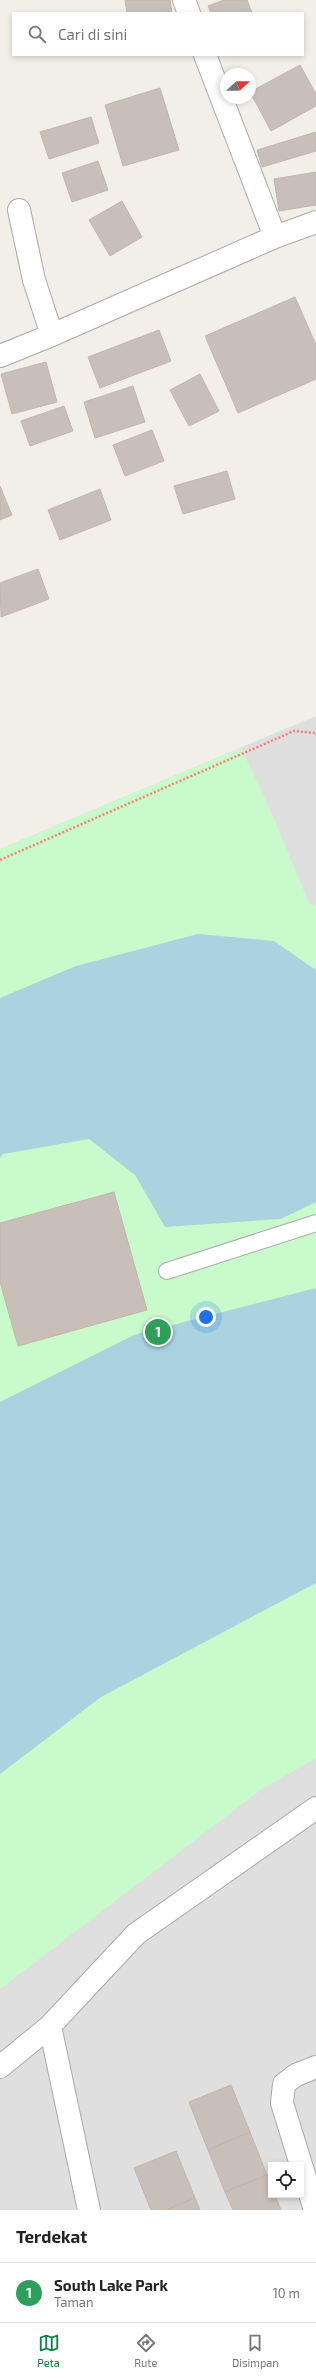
<!DOCTYPE html>
<html lang="id">
<style>
:root{--surface:#fff;--page:#f2f2f2;--text:#222;--muted:#767676;--line:#e0e0e0;--accent:#0b8043}
body{margin:0;font-family:"Exo 2",sans-serif;background:var(--page);color:var(--text)}
.controls{position:absolute;right:12px;bottom:12px;display:grid;overflow:hidden;border-radius:0px;box-shadow:0 2px 6px #0003}
.controls button{width:36px;height:36px;display:grid;place-items:center;padding:0;border:0;border-bottom:1px solid var(--line);background:var(--surface);color:var(--text);font:20px sans-serif}
.compass{position:absolute;left:220px;top:68px;width:36px;height:36px;border-radius:50%;background:var(--surface);box-shadow:0 2px 6px #0003;rotate:69deg}
.you{position:absolute;left:206px;top:1317px;width:14px;height:14px;margin:-10px;border:3px solid #fff;border-radius:50%;background:#1a73e8;box-shadow:0 0 0 6px #1a73e833}
.badge{display:grid;place-items:center;width:26px;height:26px;border-radius:50%;background:var(--accent);color:#fff;font-size:13px;font-weight:700}
.pin{position:absolute;translate:-50% -50%;border:2px solid #fff;box-shadow:0 1px 4px #0006}
.list{margin:0;padding:0;list-style:none}
h2{display:flex;justify-content:space-between;align-items:center;height:52px;margin:0;padding:0 16px;font-size:17px}
h2 small{font-size:13px;font-weight:400;color:var(--muted)}
.list li{display:grid;grid-template-columns:26px 1fr auto;gap:12px;align-items:center;box-sizing:border-box;height:60px;padding:0 16px;border-top:1px solid var(--line)}
.list b{display:block;font-size:15px;white-space:nowrap}
.list p{margin:0;font-size:13px;white-space:nowrap;color:var(--muted)}
.list em{font-size:13px;font-style:normal;color:var(--muted)}
.icon{flex:none;width:22px;height:22px;fill:none;stroke:currentColor;stroke-width:2;stroke-linecap:round;stroke-linejoin:round}
.map{position:relative;flex:none;width:316px;height:2210px;overflow:hidden}
.search{position:absolute;background:var(--surface);box-shadow:0 2px 6px #0003;left:12px;right:12px;top:12px;height:44px;display:flex;align-items:center;gap:10px;box-sizing:border-box;padding:0 14px;border-radius:0px;color:var(--muted);font-size:15px}
.sheet{height:112px;background:var(--surface)}
nav{display:flex;justify-content:space-around;align-items:center;box-sizing:border-box;height:56px;border-top:1px solid var(--line);background:var(--surface);font-size:11px;color:var(--muted)}
nav a{display:grid;justify-items:center;gap:2px}
nav .on{color:var(--accent)}
.map>svg:first-child{display:block}
</style>
<div class="map">
<svg width="316" height="2210" viewBox="0 0 316 2210">
<rect width="100%" height="100%" fill="#f2efe9"/>
<!-- residential -->
<path fill="#e0dfdf" fill-rule="evenodd" d="M316,716V2210H0V849ZM271,2165H301V2195H271Z"/>
<!-- park -->
<path fill="#c8facc" d="M241,748L270,809L309,903L316,906V1758L262,1789L0,1989V849Z"/>
<!-- water -->
<path fill="#aad3df" d="M198,934L274,941L316,970V1202L281,1219L165,1227L135,1175L89,1139L3,1154L0,1158V998L76,966Z
M316,1288V1583L101,1697L0,1774V1402L134,1335Z"/>
<!-- building -->
<path fill="#c7bfb8" stroke="#c4b6ab" d="M125,0H170L172,13H127Z
M224,0H247L252,13H211L208,6Z
M300,65L316,94V106L271,131L250,92Z
M160,88L179,150L123,166L105,105Z
M91,117L99,143L49,159L40,132Z
M316,132V151L262,167L257,150Z
M98,161L108,190L72,202L62,173Z
M316,172V205L279,211L274,179Z
M122,201L142,237L110,256L89,220Z
M295,297L316,345V379L238,413L205,336Z
M159,330L171,361L100,388L88,357Z
M46,362L57,402L12,414L1,374Z
M200,374L219,411L189,426L170,390Z
M133,386L145,422L95,438L84,402Z
M64,406L73,431L30,446L21,421Z
M152,430L164,461L125,476L113,445Z
M227,471L235,499L183,514L174,486Z
M0,486L12,515L0,520Z
M100,489L111,520L60,540L48,510Z
M38,569L49,599L1,617L0,583Z
M114,1192L147,1310L18,1346L0,1282V1223Z
M231,2085L250,2132L208,2150L189,2102Z
M250,2132L267,2175L225,2192L208,2150Z
M176,2151L195,2198L166,2210H151L134,2168Z
M267,2175L271,2184V2195H275L281,2210H233L225,2192Z
M195,2198L200,2210H166Z"/>
<g fill="none" stroke-linecap="round" stroke-linejoin="round">
<!-- service casing -->
<g stroke="#a9a9a9" stroke-width="18">
<path id="service" d="M167,1271L316,1223"/>
</g>
<!-- minor casing -->
<g stroke="#a9a9a9" stroke-width="24">
<path id="minor" d="M184,0L189,13
M19,210L34,280L52,335
M275,237L316,222
M0,356L52,335L275,237L205,55
M50,2026L89,2210
M0,2067L50,2026L136,1934L316,1808
M315,2210L282,2103L284,2084L296,2075L316,2067"/>
</g>
<!-- path -->
<path stroke="#fa8072" stroke-width="2.5" stroke-dasharray="2 2" stroke-linecap="butt" d="M0,860L294,731L316,733"/>
<!-- service -->
<use href="#service" stroke="#fff" stroke-width="16"/>
<!-- minor -->
<use href="#minor" stroke="#fff" stroke-width="22"/>
</g>
</svg>
<div class="controls">
<button><svg class="icon" aria-label="locate" viewBox="0 0 24 24"><circle cx="12" cy="12" r="6"/><path d="M12 2v4M12 18v4M2 12h4M18 12h4"/></svg></button>
</div>
<svg class="compass" viewBox="-18 -18 36 36"><path d="M0-13l5 13h-10z" fill="#e53935"/><path d="M0 13l5-13h-10z" fill="#767676"/></svg>
<div class="you"></div>
<div class="pin badge" style="left:158px;top:1332px;background:#2e9e5b">1</div>
<div class="search"><svg class="icon" aria-label="search" viewBox="0 0 24 24"><circle cx="10" cy="10" r="6"/><path d="M15 15l6 6"/></svg>Cari di sini</div>
</div>
<section class="sheet">
<h2>Terdekat<small></small></h2>
<ul class="list">
<li><span class="badge" style="background:#2e9e5b">1</span><div><b>South Lake Park</b><p>Taman</p></div><em>10 m</em></li>
</ul>
</section>
<nav>
<a class="on"><svg class="icon" aria-label="map" viewBox="0 0 24 24"><path d="M3 6l6-2 6 2 6-2v14l-6 2-6-2-6 2zM9 4v14M15 6v14"/></svg>Peta</a>
<a><svg class="icon" aria-label="directions" viewBox="0 0 24 24"><path d="M12 3l9 9-9 9-9-9zM9 14v-3h6M13 9l2 2-2 2"/></svg>Rute</a>
<a><svg class="icon" aria-label="saved" viewBox="0 0 24 24"><path d="M7 4h10v16l-5-4-5 4z"/></svg>Disimpan</a>
</nav>
